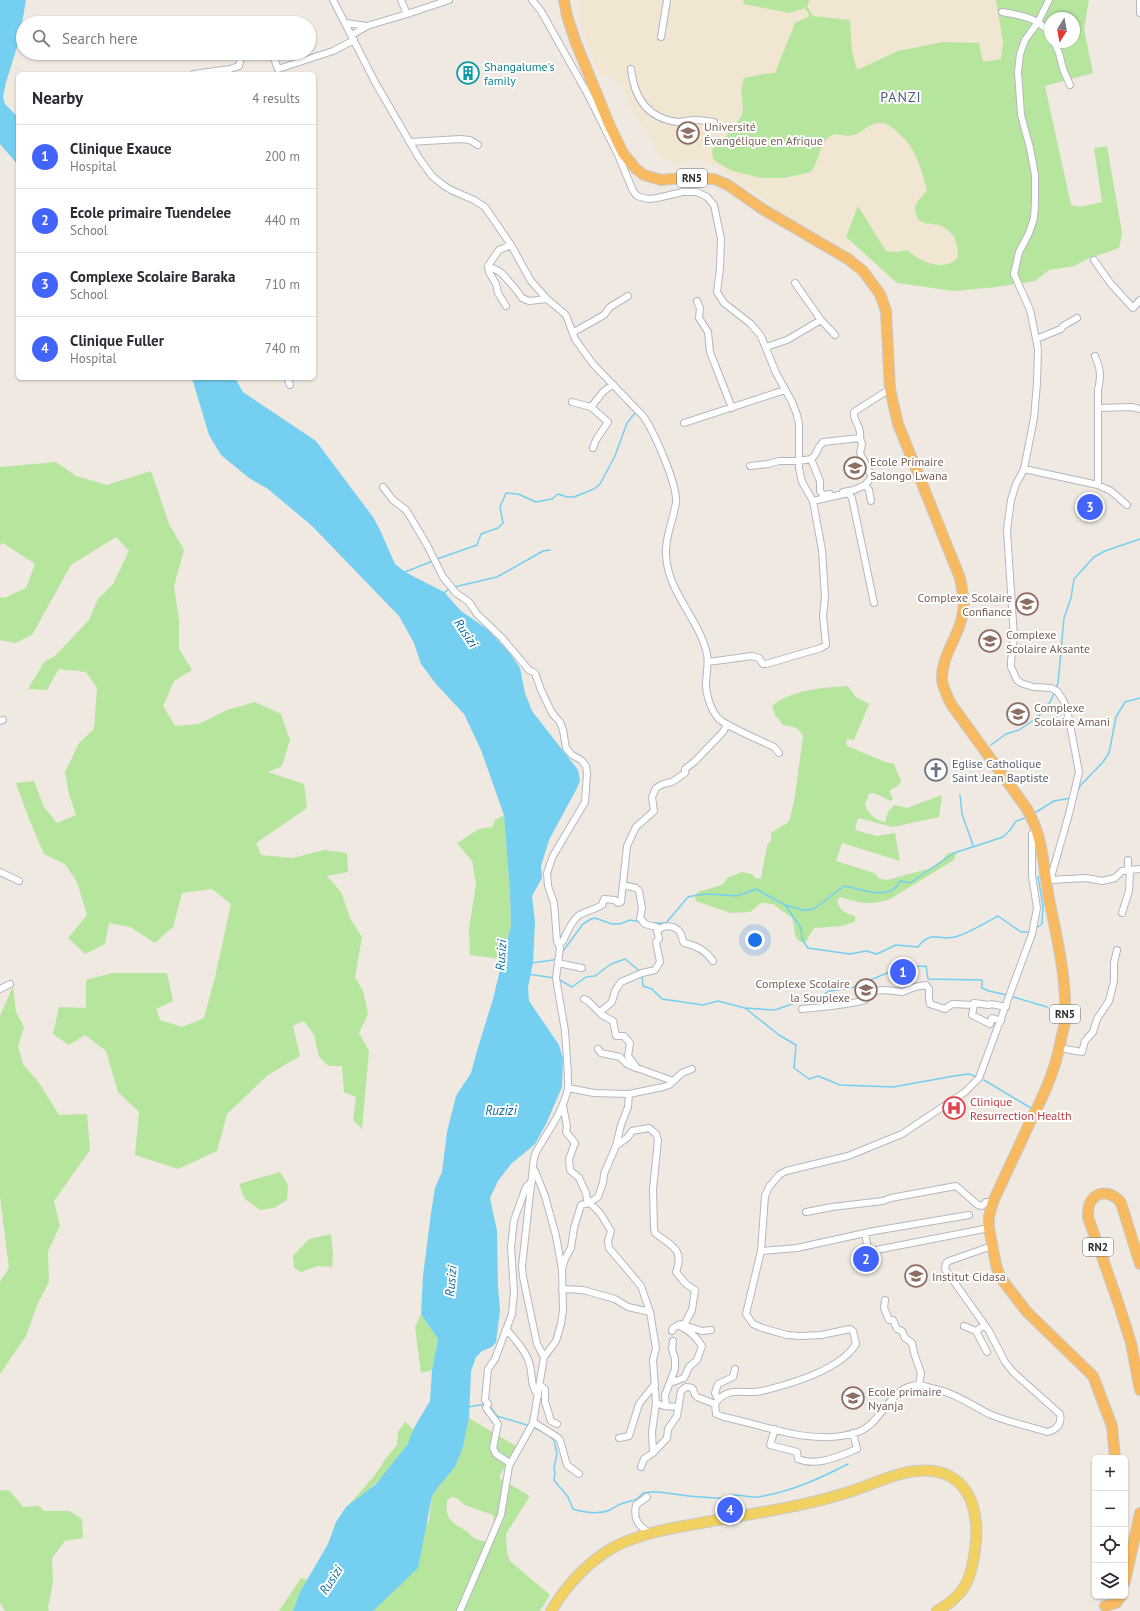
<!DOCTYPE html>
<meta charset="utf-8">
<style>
:root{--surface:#fff;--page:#f2f2f3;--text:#2b2b33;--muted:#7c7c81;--line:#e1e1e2;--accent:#4264fb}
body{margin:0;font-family:"PT Sans",sans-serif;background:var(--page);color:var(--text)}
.controls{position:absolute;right:12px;bottom:12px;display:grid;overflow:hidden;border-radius:6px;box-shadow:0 1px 3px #0004}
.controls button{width:36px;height:36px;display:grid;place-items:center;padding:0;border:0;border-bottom:1px solid var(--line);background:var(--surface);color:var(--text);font:20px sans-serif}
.compass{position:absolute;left:1044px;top:12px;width:36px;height:36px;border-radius:50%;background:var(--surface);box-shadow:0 1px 3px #0004;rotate:191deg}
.you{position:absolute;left:755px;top:940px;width:14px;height:14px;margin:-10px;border:3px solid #fff;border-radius:50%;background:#1a73e8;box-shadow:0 0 0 6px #1a73e833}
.badge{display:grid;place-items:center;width:26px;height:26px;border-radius:50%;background:var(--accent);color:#fff;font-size:13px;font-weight:700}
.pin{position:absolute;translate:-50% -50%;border:2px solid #fff;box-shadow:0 1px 4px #0006}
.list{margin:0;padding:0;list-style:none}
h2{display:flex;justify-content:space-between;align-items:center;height:52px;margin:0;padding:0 16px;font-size:17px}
h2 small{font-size:13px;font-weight:400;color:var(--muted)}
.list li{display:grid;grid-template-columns:26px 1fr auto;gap:12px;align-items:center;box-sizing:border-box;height:64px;padding:0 16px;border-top:1px solid var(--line)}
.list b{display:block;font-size:15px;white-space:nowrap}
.list p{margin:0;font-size:13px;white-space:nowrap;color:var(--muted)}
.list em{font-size:13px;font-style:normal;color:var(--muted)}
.icon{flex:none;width:22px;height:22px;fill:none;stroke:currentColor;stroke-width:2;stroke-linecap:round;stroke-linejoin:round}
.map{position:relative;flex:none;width:1140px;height:1611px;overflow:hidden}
.search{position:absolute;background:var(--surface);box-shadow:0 1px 3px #0004;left:16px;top:16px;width:300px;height:44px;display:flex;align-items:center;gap:10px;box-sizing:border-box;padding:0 14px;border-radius:22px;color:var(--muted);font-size:15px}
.panel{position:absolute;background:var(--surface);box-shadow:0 1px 3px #0004;left:16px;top:72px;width:300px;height:308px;border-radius:6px}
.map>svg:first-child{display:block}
</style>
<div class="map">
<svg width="1140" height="1611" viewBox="0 0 1140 1611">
<rect width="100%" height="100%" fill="#efe9e1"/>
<!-- education -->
<path fill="#f0e6d1" d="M578,0H744L743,4L805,8L810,16L795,23L775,74H763L746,77L741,91L743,109L742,115L723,141L717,144L733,171L761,178H784L811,172L822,145L831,135L836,134L853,135L873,124L883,122L891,127L904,138L915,153L927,190L918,200L928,224L937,225L945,228L957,242L959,251L957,259L945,266L922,261L907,250L897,252L886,251L858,206L846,237L857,258L839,246L779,212L770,204L723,171L710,164L697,160L679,165L670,162L661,157L647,132L633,113L622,87L610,75L601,76L595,64L580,22Z
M810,0H996L1003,42L1001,59L983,62L898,51L857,71L852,51L850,20L813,16L806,6Z"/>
<!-- green -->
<path fill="#b6e59e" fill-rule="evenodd" d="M744,0H810L807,6L813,16L850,20L852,51L857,70L898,51L943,42L979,43L983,62L1001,59L1003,42L996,0H1089L1084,29L1093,73L1045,86L1071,205L1080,207L1102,202L1094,148L1107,146L1122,233L1119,248L1087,259L1074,266L1049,270L1035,281L996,287L954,291L897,283L846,237L858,206L886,251L897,252L907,250C920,261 941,272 957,259C960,246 955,232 941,226C932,222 919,227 916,214C915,210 914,208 916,205C918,199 924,195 927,190C919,162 917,149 894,129C890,126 884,122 878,123C868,124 862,133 853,135C843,138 835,130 827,139C818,149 819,162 811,172L784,178H761L733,171L718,163L713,159L712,150L717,144L723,141L742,115L743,109L741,91L744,78L763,74L775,73L795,23L810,16L805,8L790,13L743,4ZM1050,18H1074V42H1050Z
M56,462L76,476L107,485L151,471L169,524L184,550L174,586L179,620V649L192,670L174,681L163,706L175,726L199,724L227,710L255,702L281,714L290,740L282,766L268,772L304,784L307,808L256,843L261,855L293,858L324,850L347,853L348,872L327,876L341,892L351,920L362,937L355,977L363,991L368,1014L359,1033L369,1051L362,1129L353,1120L356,1097L344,1092L342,1066H329L319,1057L314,1035L304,1021L293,1026L300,1056L268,1075L227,1114L217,1151L178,1169L135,1155L139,1112L118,1092L106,1051L85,1035L69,1045L53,1034L59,1007L86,1008V980L112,973H167L173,1001L156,1009L160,1020L182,1027L204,1018L215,977L231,904L212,889L182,893L173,927L155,943L130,927L109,923L105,944L85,954L68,938L87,915L77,882L65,864L44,854L29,819L16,783L34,781L44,807L57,823L76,815L69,794L65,772L79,743L94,729L97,688L86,672L59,669L47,690L28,689L44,662L55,656L89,620L98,599L113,584L129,551L116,537L71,565L32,635L15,643L0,640V597L4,598L26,588L35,564L3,543L0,545V467Z
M848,686L856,697L869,704L854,740L848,739L846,742L847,746L885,762L894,764L901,781L899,785L889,791L893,799L891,801L874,793L869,794L865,804C867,813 876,821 885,822L888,812L894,805L907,808L942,795L939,817L893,827L858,818L855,830L877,836L895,833L900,861L842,843L836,861L874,873L880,879L887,880L931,868L942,860L948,853L957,852L954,860L890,899C871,906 859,903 840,897L837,901C841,911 844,913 855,916V922L841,926L814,928L805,943C792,941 796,929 792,918L773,904L761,903L750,912L731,913L696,901L695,897L698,892L722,885L727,878L742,872L752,874L756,879L761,878L767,846L771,840V833L787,823L790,819L795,796L803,736C799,727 791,726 783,725L775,715L772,706C793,689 822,688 848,686Z
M504,815L510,893L511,925L502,959L470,955L469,929L476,884L472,861L457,843L479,829L492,827L495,820Z
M13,986L16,1012L24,1027L18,1046L23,1064L39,1083L59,1115L87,1114L90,1150L54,1201L60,1226L48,1251L49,1282L38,1303L26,1336L0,1374V1282L9,1268L0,1197V1016Z
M280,1172L288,1185L287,1200L274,1208L260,1210L244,1198L239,1184Z
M331,1234L333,1255L332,1267L318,1266L301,1272L294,1268L293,1256L309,1239Z
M421,1314L438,1339L432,1370L421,1373L415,1327Z
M469,1418L516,1446L499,1478L530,1496L506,1534L507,1552L510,1561L550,1595L540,1611H373L429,1520L432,1496L439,1486L455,1467L463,1447ZM451,1497L457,1498L465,1505L493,1515C496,1523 491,1535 485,1541C473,1541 472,1534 463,1529C450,1522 445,1517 447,1501Z
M405,1422L414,1430C400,1462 375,1487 347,1507L375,1475L386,1458L397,1445L398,1432Z
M0,1490L10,1491L23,1507L39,1506L44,1511H69L82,1519L83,1538L65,1541L52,1558L53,1582L48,1608L49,1611H5L0,1603Z
M301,1578L308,1580L300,1592L293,1611H279Z"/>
<!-- water -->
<path fill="#75cff0" d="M0,0H26L19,41L6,82L3,97L5,104L18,117V165L0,144Z
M192,378H235L243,392L316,441L373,517L380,530L395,564L405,572L444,592L461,611L487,629L509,652L520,668L525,693L532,711L578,770L580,781L576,790L549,840L541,866L542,878L532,896L535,922L533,963L528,987L529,1001L559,1045L563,1059L562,1087L546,1124L535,1144L511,1164L498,1181L490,1198L497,1231L498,1286L500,1311L496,1342L492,1347L482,1351L476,1357L471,1371L469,1418L463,1447L455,1467L439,1486L432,1496L418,1568L373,1611H293L300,1592L328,1544L336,1522L346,1507L376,1484L407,1445L415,1426L430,1401L432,1370L438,1339L421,1314L423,1276L431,1213L435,1188L442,1172L447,1132L456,1096L471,1073L477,1051L493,999L511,925L510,893L504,815L481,750L464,714L436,684L421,664L414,643L399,616L312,526L268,489L249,478L221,455L209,435Z"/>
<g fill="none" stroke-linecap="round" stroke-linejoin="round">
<!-- stream -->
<path stroke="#75cff0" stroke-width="1.5" d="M437,559L477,545L481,534L498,528L503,523L500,507L506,493L518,494L536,502L552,499L558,494L567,497H574L594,489L600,484L615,456L627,423L635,413
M405,572L433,561
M454,587L497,577L543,551L550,550
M444,593L450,588
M1056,688L1058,683L1064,618L1071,598L1074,579L1094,557L1105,551L1140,539
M991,745L1006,734L1019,730L1038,717L1050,702L1055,691
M960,795L962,814L973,845
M1075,797L1080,786L1103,762L1109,753L1116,717L1125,702L1140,698
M1036,812L1054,801L1071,798
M786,906L801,928L802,939L808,948L850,954L866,951L877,954L896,945L918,947C931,929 939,941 955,937C965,935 989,921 998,916L1021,932H1030
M651,923H666L688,897L697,895L710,894L737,896L756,889L785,905L802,910H809L815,908L844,886C861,889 891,902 900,881L910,883L954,853L1003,837L1010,830L1016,821L1025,818
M1035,929L1042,924L1043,906L1038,877L1039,876
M561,954L583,924L591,919L595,918L612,924H620L630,920L641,922
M532,963L553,960L557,957
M528,974L554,978
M642,975L643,986L652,989L662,999L703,1005L718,1001L745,1008L775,1010L809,998L822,996L829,991L851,988L904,966C912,965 917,967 926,966L928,979L982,980V988L989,991L1007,995
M558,979L572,987L586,977L595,976L611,964L625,959L641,972
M1010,996L1047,1007
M745,1008L779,1035L796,1045L794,1068L809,1079L818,1076L840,1085L893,1087L954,1076L969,1074L975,1076
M984,1080L1031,1108
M489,1405L497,1416L530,1426
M468,1407L486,1404
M533,1427L547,1434L554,1440L557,1454L554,1467L555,1473L554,1480L568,1497L573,1509C586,1513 598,1515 610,1510C614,1508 617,1505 621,1504C631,1500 636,1502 643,1493C656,1490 669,1494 682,1495C694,1497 705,1497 716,1498C722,1499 728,1496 734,1495C742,1495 750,1498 758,1497C790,1492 819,1479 848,1464"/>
<!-- minor casing -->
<g stroke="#b4b7c1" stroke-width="8">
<path id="minor" d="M333,0L375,82L419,158L432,176L443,185L451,190L474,200L485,207L511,245L531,281L547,299L566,315L575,339L593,364L643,416C654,431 676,482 676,500C677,504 674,508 674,512C671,526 665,539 666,554C667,592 699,618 707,654C709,664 706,674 706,684C706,695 711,710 718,718C725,726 762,741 774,747L779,753
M401,0L407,14
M532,0L541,11L587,93L619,157L633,191L637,196L648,199L657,198L683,192H697L707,197L714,205L721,239L720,268L717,292L724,303L751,324L761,336L776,373L792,402L797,415L799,424V468L802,482L813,501L822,550L825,597L823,616L826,645L821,648L766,664H763L759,658L752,656L708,662
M1140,2V13
M1002,12C1020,15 1040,18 1050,34
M346,23L367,26
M352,35L367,26L407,14L449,0
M661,37L667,0
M1054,42L1059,53L1063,69L1070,85
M272,53L278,69L333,51L354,40
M631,69C634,97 647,118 677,122C683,122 689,120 695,120C702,120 708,121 714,122
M194,74L230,69L239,66L242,53
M410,142L460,139L470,140L478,145
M1094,260L1111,284L1133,308L1140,300
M488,266C492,268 497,270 500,272C504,275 520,294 522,298L529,301L547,299
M795,283L821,320L835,335
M697,301L700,308L699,318L708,332L710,352L732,408
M506,306L498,293L496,284L489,272L488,266L499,250L511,245
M574,332L604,315L610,307L628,296
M1036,339L1061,329L1063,326L1077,318
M766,347L787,340L821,320
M1095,356C1101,370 1101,376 1098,390V485
M287,378L290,385
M572,402L591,407L608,422L596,440L593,448
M591,407L603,392L613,384
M1099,408L1132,407L1140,409
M684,423L785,390
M860,438L862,444L860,453L872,477L865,485
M811,459L820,481V491L823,495L830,494
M750,466L768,464L779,461H799L811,459L815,455L819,447L823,442L860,438C862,425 853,423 854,412L890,389
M1024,469L1098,485L1111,491L1127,505
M383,487L393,500L406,510L411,518L427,545L443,577L456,593L469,602L477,614L502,638L529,670L535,673L541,690L552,713L560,722L563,730L566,748L572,755L581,760L586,766L587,773L585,802L553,856L547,873L548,886L554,903L557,941L560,948L556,978L565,1031L568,1074C567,1079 569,1084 568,1089C562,1113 548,1131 536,1152L534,1158L522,1266L523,1277L537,1344L544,1357
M843,492L854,490L865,485L869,490L871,501
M813,501L848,493L852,498L874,603
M0,721L3,720
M1128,860V870
M0,872L19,881
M1050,880L1086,878L1102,881L1115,878L1122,871L1140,869
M1049,884L1069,814L1079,772L1067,709L1063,700L1057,691L1051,688L1033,687L1021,683L1017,680L1011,667V661L1014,638L1007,530L1011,500L1016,484L1024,469L1034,418L1037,383L1038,349L1036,339L1030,310L1014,274L1019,252L1029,233L1034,218L1035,203V175L1030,148L1021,115L1018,72L1020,54L1025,40L1038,22L1049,0
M1122,913L1129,891L1130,870
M658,930C665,924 676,925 681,934C682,937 682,940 684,943C696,945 706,951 713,961
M557,941L561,943L563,941C567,932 571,922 578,916C581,913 596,909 602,905L604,899L615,900L618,903L621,902L627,846L636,827L654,811L652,797L656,788L663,784L672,782L685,773V769L694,762L723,732L727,724
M558,963L582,968
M0,989L10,984
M584,999L588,1001L602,1015L613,1021L616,1036H624L630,1043L628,1056L637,1068L673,1081
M974,1005V1003L989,1005L991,1004L1006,1007
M802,1009C823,1007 845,1006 865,1000L864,998L871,996L873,991L885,990L902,992L915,987L926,985L929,989V998L930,1004L945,1009L952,1004L974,1005L972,1015L990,1024L992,1018L1001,1021
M600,1012L612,1002L615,991L621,982L642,973L655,970L660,962L656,942L659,939L656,927L645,924L640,918L642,908L639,891L636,888L623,885
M1059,1048L1082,1052L1085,1041L1093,1032L1097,1019L1109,1001L1114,981V963L1117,950
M598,1049L601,1053L620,1057L627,1064L636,1068
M568,1088L594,1093L629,1094
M563,1106L567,1126L566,1132L575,1143L569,1159L570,1170L579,1178L586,1193L587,1200L600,1213L611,1231L608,1241L609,1248L641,1286L650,1312L656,1348L653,1360L656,1403L664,1406L678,1407
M616,1146L628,1137L632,1131L649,1128L656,1134L658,1140L653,1189L654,1229L655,1233C671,1246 685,1249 676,1272L686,1284L695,1290L692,1310L684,1325
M806,1212L832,1207L883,1201L891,1198L956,1186L978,1205L982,1206L986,1202H993
M865,1233L867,1244L871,1251L989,1228
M992,1246L949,1261L946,1263L945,1269L989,1331L1005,1362L1013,1372L1060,1414C1062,1424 1057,1430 1047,1432C1028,1426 1008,1422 989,1414C970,1404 953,1392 931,1388C928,1387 923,1385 919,1385C890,1385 883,1423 858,1432C815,1447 767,1426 724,1417L716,1414L715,1404C727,1385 744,1395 762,1391C791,1384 840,1370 856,1344L853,1331L850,1329L821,1335L801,1336L787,1335L762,1328L753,1324L746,1314L761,1251L765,1196L769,1187L779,1175L786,1171L848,1156L902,1134L965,1092L979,1078L1032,934L1037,908L1032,876V834L1037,829
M761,1251L797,1248L874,1231L969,1215
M562,1269L565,1259L571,1248L574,1228L581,1205L589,1203L598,1197L603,1183L604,1174L616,1146L621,1125L628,1107L629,1094L663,1087L669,1085L682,1073L692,1069
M562,1289L583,1290L615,1299L628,1307L650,1312
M885,1300L884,1308L889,1320H893L897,1329L902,1331L905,1338L912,1343L914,1353L921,1373L919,1385
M964,1326L976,1331L985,1325
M506,1329C514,1338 528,1353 530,1366C533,1379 530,1383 538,1396
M672,1331L673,1328L681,1324L702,1331L711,1330
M976,1331L987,1352
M670,1383L684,1378L689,1367L697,1360L702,1346C696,1336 689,1330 678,1325
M540,1385L545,1389V1402L551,1421L557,1424
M718,1399L715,1393L718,1384L733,1377L735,1369
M666,1406L665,1395L675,1369V1359L672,1349L673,1341
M533,1422L557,1437L560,1440L567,1465L579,1474
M775,1429L770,1445L797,1452L798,1459C817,1467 839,1456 857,1449L853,1433
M619,1438L629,1436L639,1404L655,1384
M653,1453L652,1432L656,1403
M510,1463L496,1454L493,1448L498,1424L486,1408L488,1404L485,1400L488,1369L495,1359L512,1314L514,1292L511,1247L514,1220L526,1187L532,1181
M641,1467L644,1459L654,1452L667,1438L668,1429L677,1416L681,1391L686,1387C697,1387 691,1392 697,1397L715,1404
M647,1497L636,1505C633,1519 638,1526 650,1533
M460,1611L501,1515L509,1466L533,1423L544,1357L556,1341L561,1324L563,1310L562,1270L556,1236L545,1196L535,1171"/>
</g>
<!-- primary casing -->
<g stroke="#c9c9c9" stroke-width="12">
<path id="primary" d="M551,1611C566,1586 588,1562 614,1547C641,1533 672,1528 701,1523C753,1513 805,1507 855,1490C883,1480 915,1463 945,1474C975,1486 979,1522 975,1550C971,1580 965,1595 937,1611"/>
</g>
<!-- trunk casing -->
<g stroke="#c9c9c9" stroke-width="12">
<path id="trunk" d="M564,0L567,16L576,43L609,124L623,153L636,169L644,175L661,180L683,178L714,179L728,185L764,210L848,259L863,271L880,294L886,311L890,389L898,424L960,578C962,589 965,600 963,612C960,636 941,655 942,680C943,688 947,696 951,704L1027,809C1044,839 1043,866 1049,899C1057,939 1067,979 1065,1019C1065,1026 1062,1033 1061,1040C1055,1071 1044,1095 1030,1122C1018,1149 1005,1175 993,1202L989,1216V1228L996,1265L1000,1277L1027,1312L1093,1376L1112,1426L1115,1458
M1140,1264L1121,1203C1114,1193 1099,1189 1091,1201C1088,1205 1088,1211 1088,1217L1119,1305L1131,1343L1140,1390
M1125,1582L1140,1513
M1105,1606L1116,1603L1121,1596"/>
</g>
<!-- minor -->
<use href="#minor" stroke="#fff" stroke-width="6"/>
<!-- primary -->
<use href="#primary" stroke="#f2d163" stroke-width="10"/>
<!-- trunk -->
<use href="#trunk" stroke="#f8ba60" stroke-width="10"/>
</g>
<!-- icons -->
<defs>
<g id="building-ring" transform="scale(1.15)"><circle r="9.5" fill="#fff" stroke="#0f9aa8" stroke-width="1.5"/><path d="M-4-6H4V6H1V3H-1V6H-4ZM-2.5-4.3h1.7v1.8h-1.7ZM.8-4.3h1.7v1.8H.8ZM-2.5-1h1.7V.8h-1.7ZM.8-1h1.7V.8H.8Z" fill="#0f9aa8"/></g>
<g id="university-ring" transform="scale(1.15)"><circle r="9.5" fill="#fff" stroke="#8d6e63" stroke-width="1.5"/><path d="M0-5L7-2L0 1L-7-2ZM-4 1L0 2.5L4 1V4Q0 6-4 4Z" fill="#8d6e63"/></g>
<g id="school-ring" transform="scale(1.15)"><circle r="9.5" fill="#fff" stroke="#8d6e63" stroke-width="1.5"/><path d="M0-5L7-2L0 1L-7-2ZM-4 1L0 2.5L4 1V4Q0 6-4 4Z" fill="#8d6e63"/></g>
<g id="church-ring" transform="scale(1.15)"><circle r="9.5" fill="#fff" stroke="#6b7280" stroke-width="1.5"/><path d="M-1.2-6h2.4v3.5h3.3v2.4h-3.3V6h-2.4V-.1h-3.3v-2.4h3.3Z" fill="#6b7280"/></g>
<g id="hospital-ring" transform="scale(1.15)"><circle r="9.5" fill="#fff" stroke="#e0444e" stroke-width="1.5"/><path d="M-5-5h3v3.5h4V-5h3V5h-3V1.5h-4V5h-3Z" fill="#e0444e"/></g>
</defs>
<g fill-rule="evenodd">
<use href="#building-ring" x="468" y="73"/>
<use href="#university-ring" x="688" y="133"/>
<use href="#school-ring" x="855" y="468"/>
<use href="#school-ring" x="1027" y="604"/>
<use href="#school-ring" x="990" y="641"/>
<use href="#school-ring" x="1018" y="714"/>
<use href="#church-ring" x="936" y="770"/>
<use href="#school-ring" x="866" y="990"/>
<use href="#hospital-ring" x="954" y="1108"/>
<use href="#school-ring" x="916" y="1276"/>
<use href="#school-ring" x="853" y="1398"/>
</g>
<g text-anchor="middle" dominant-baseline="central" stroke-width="4" stroke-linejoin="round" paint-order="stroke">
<!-- shield labels -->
<g fill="#fff" stroke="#6d6d6d" stroke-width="1">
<rect x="677" y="169" width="30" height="18" rx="3"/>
<rect x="1050" y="1005" width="30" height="18" rx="3"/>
<rect x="1083" y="1238" width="30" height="18" rx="3"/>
</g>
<g font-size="11" font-weight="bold" fill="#2e2e2e">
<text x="692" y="178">RN5</text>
<text x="1065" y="1014">RN5</text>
<text x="1098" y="1247">RN2</text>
</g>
<!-- culture labels -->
<g font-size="12" fill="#0d838f" stroke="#fff" text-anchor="start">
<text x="484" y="66">Shangalume's<tspan x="484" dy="14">family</tspan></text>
</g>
<!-- education labels -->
<g font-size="12" fill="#785e54" stroke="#fff" text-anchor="start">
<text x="704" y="126">Université<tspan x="704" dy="14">Évangélique en Afrique</tspan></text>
<text x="870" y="461">Ecole Primaire<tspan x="870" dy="14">Salongo Lwana</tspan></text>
<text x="1012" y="597" text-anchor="end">Complexe Scolaire<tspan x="1012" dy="14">Confiance</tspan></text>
<text x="1006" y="634">Complexe<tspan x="1006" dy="14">Scolaire Aksante</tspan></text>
<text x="1034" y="707">Complexe<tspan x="1034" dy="14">Scolaire Amani</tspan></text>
<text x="850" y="983" text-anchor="end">Complexe Scolaire<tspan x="850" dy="14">la Souplexe</tspan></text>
<text x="932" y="1276">Institut Cidasa</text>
<text x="868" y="1391">Ecole primaire<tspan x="868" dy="14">Nyanja</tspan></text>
</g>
<!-- worship labels -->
<g font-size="12" fill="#5b616d" stroke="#fff" text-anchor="start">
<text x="952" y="763">Eglise Catholique<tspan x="952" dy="14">Saint Jean Baptiste</tspan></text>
</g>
<!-- health labels -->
<g font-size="12" fill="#be3a42" stroke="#fff" text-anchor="start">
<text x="970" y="1101">Clinique<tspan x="970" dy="14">Resurrection Health</tspan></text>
</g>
<!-- water labels -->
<g font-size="13" font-style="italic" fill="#0d6fa3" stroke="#fff">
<text transform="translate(466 633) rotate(56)">Rusizi</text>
<text transform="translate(501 955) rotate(-86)">Rusizi</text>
<text x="501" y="1110">Ruzizi</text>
<text transform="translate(451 1281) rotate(-85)">Rusizi</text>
<text transform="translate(331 1580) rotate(-57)">Rusizi</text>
</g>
<!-- quarter labels -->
<g font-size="14" letter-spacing="1" fill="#4d5680" stroke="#fff">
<text x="901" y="97">PANZI</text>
</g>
</g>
</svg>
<div class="controls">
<button>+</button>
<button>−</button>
<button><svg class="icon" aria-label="locate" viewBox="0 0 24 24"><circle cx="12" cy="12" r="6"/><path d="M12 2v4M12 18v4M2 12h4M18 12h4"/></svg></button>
<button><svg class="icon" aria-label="layers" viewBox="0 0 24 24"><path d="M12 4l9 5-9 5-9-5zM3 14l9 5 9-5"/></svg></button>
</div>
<svg class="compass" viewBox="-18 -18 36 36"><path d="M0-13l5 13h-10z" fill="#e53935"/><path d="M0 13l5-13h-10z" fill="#7c7c81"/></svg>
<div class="you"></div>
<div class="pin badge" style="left:903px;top:972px">1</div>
<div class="pin badge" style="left:866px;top:1259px">2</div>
<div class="pin badge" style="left:1090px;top:507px">3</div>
<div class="pin badge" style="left:730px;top:1510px">4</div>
<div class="search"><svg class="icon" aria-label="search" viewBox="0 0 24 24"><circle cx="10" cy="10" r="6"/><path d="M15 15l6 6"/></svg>Search here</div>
<section class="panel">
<h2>Nearby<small>4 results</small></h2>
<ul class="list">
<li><span class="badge">1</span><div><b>Clinique Exauce</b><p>Hospital</p></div><em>200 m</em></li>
<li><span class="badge">2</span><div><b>Ecole primaire Tuendelee</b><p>School</p></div><em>440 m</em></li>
<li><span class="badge">3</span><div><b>Complexe Scolaire Baraka</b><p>School</p></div><em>710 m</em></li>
<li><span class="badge">4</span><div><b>Clinique Fuller</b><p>Hospital</p></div><em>740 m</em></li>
</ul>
</section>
</div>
